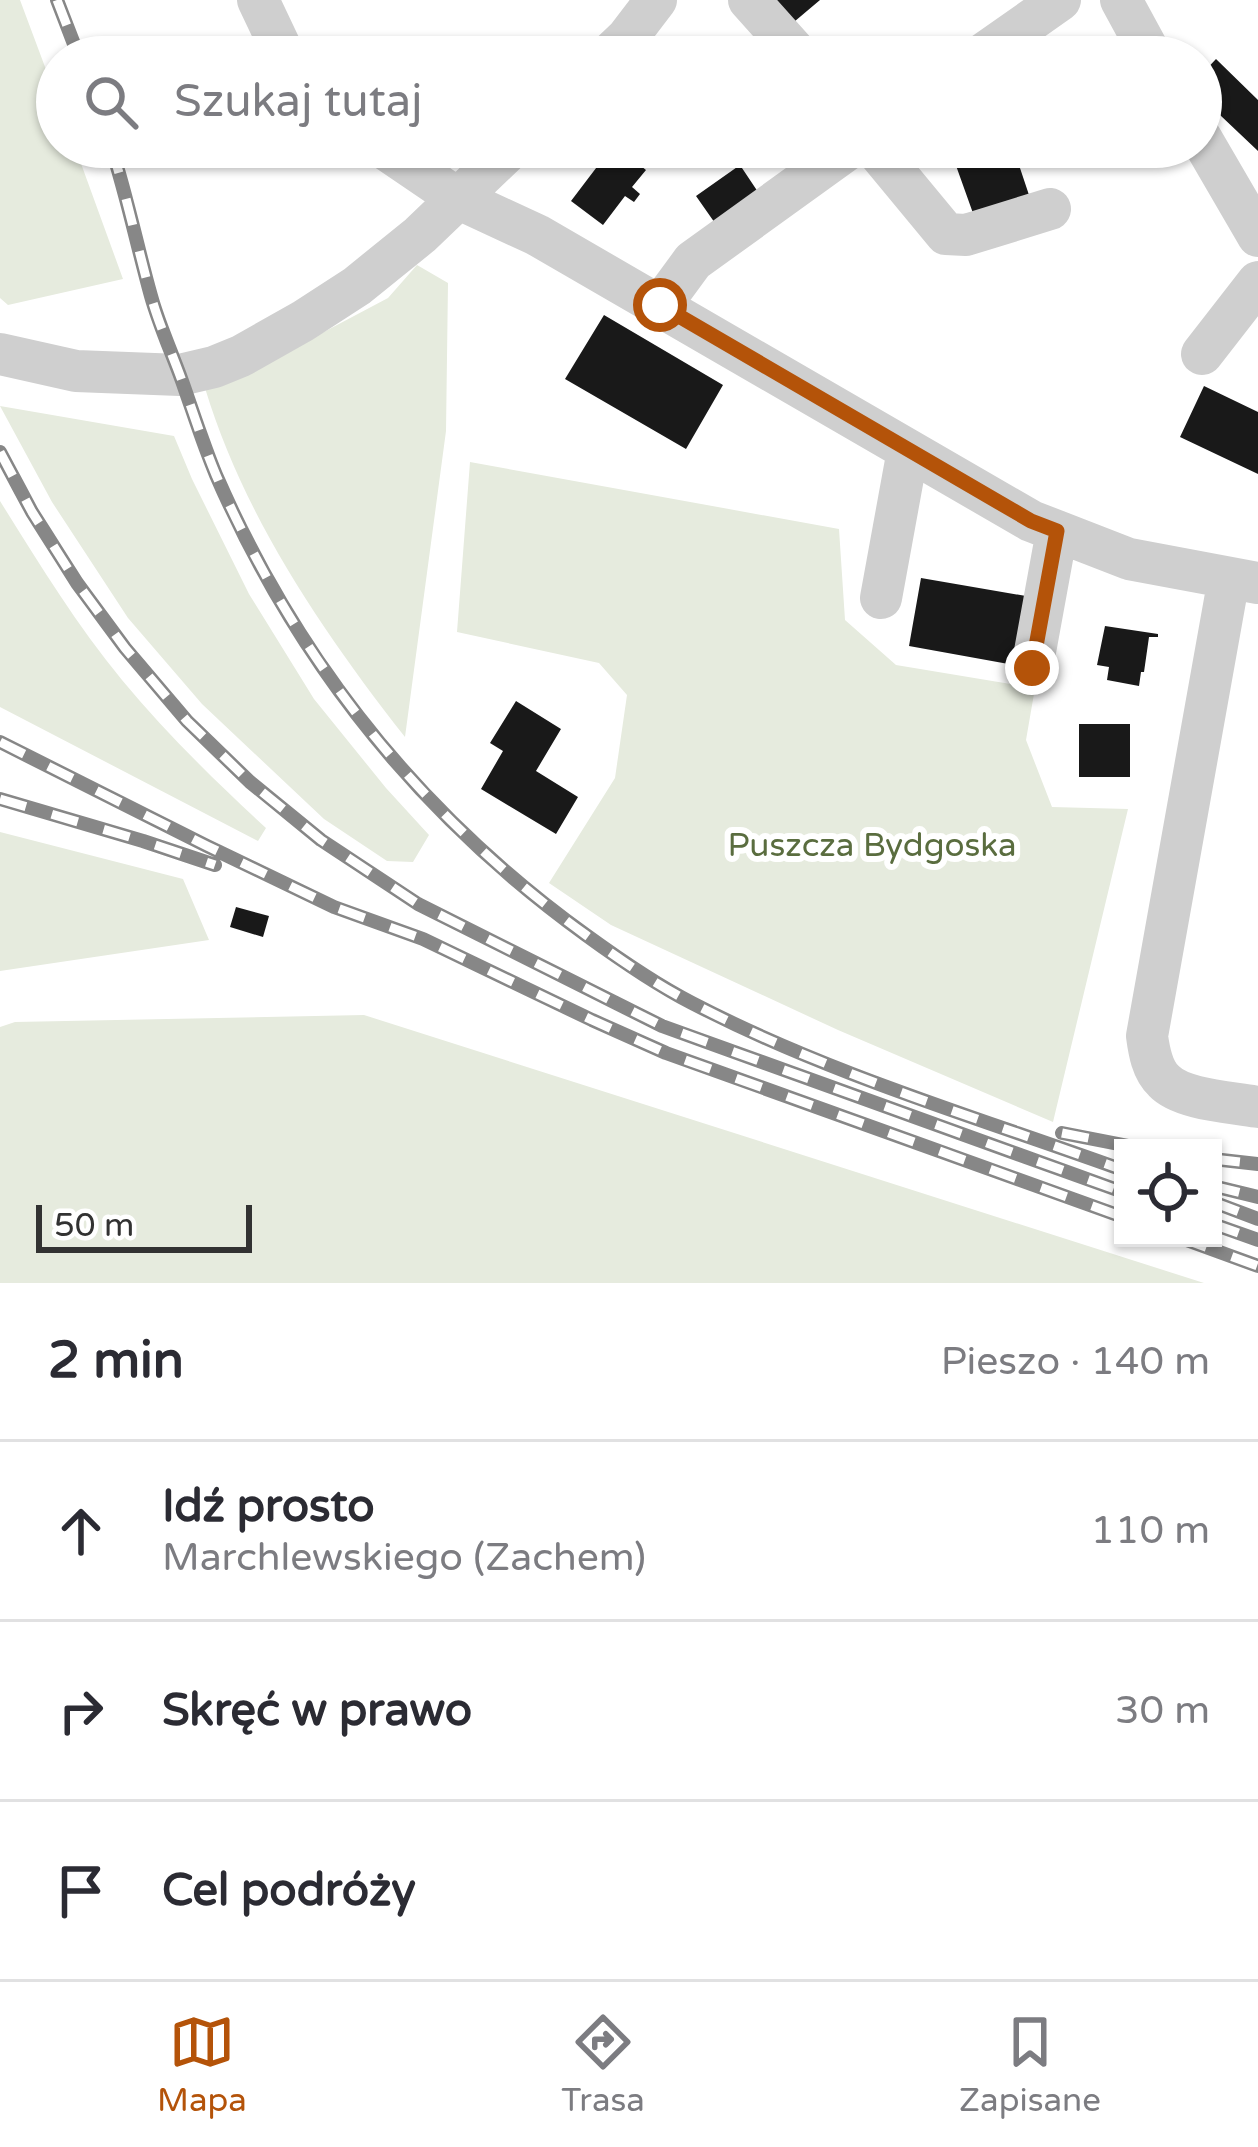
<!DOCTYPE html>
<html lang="pl">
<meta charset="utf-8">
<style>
:root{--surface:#fff;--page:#f2f2f3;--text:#2b2b33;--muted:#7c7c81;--line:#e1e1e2;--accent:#b45309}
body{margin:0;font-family:"Varela Round",sans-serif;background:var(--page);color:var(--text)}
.controls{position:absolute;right:36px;bottom:36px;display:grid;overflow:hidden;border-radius:0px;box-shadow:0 3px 9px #0004}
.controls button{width:108px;height:108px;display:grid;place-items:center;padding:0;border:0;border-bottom:3px solid var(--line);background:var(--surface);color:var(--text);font:60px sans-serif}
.scale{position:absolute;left:36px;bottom:30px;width:216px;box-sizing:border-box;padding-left:12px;border:6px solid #323232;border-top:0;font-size:33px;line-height:42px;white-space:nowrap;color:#323232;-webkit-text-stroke:9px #fff;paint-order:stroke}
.stop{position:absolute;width:36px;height:36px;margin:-27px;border:9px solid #b45309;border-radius:50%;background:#fff}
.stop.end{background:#b45309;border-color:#fff;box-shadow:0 3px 12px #0008}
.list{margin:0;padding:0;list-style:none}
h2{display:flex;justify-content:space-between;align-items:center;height:156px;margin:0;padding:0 48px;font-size:51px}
h2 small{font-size:39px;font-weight:400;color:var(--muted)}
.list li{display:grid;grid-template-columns:78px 1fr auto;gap:36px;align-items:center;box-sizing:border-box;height:180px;padding:0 48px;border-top:3px solid var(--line)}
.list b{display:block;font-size:45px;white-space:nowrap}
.list p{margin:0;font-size:39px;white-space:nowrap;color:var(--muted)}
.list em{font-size:39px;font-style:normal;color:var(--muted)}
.icon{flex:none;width:66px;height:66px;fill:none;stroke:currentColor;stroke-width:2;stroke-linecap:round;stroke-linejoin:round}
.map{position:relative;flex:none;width:1258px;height:1283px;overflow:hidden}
.search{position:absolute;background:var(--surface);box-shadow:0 3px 9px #0004;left:36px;right:36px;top:36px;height:132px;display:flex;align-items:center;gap:30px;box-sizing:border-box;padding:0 42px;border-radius:66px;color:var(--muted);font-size:45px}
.sheet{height:696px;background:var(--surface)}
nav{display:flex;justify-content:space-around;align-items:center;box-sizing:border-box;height:168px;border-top:3px solid var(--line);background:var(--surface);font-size:33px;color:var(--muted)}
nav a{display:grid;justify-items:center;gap:6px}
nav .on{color:var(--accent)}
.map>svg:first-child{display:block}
</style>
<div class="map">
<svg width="1258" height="1283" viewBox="0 0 1258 1283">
<rect width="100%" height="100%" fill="#fff"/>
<!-- green -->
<path fill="#e6ebde" d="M0,0H20L57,99V147H75L123,279L8,305L0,298Z
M417,265L448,283L446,431L405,737C323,632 244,517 205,388L303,343L388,298Z
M0,406L174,436L192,479L249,594L314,699L386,788L429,835L413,862L387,861L324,819L202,704L128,618L52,502Z
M470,462L839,529L845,620L896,665L1035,688L1026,740L1052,807L1128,809L1053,1122L838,1030L611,925L549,883L615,778L627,695L599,663L457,632Z
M0,501C38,562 76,624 122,680C166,733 215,781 266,828L258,841L0,707Z
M0,832L183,879L209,940L0,971Z
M364,1015L1204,1283H0V1027L15,1022Z"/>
<!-- building -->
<path fill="#191919" d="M766,0H820L788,27Z
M1216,59L1258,100V151L1201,97V75Z
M612,147H617L646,170L632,187L640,194L634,202L625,196L603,225L571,201Z
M987,147H1013L1029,195L974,216L954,160Z
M740,165L760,195L717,226L696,196Z
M604,315L723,385L686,449L565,379Z
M1204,386L1258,412V474L1180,437Z
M921,578L1026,596L1014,665L909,646Z
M1105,626L1158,634V637H1149L1144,672H1141L1139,686L1107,680L1109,667L1097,665Z
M516,701L561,729L536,771L578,797L556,834L481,789L503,751L490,743Z
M1079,724H1130V777H1079Z
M236,907L269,916L263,937L230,927Z"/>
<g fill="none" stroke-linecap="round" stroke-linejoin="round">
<!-- minor -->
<path stroke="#cfcfcf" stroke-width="42" d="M258,0L285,57
M749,0L800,57
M1121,0L1152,57
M607,57L627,38L656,0
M979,57L1060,0
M1201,138L1258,236
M382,147L457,198L537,235L1031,521L1129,559L1258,583
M874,147L946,234L966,235L1050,209
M660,306L693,261L851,147
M0,354L76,371L180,375L214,367L241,356L303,321L357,286L420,235L512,147
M1202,354L1258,282
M1229,578L1147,1036C1149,1051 1152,1070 1164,1081C1182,1100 1232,1102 1258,1107
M881,598L908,450
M1032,668L1057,531"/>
<!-- rail casing -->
<g stroke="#878787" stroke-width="14">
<path id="rail" d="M57,0L79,57
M111,147C127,196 137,246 151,296C159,325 172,353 182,381C193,412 203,444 216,475C297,661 421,816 586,935C619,959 655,984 692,1003C829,1074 979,1118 1123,1170
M0,452L32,512L77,583L125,648L187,721L250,782L321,840L418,904L662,1026L1123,1192
M0,742L207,846L334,907L423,939L592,1020L666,1053L1123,1217
M0,799L143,841L215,865
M1062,1133L1139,1148
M1213,1159L1258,1164
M1213,1186L1258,1197
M1213,1202L1258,1219
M1213,1224L1258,1240
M1181,1238L1258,1266"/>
</g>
<!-- rail -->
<use href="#rail" stroke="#fff" stroke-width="9" stroke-dasharray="27" stroke-linecap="butt"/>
</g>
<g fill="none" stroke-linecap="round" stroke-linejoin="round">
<!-- route -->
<path stroke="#b45309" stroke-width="15" d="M660,305L1031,521L1057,531L1032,668"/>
</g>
<g text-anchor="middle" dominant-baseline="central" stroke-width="12" stroke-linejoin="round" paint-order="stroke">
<!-- park labels -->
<g font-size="33" fill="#5a6d3f" stroke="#fff">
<text x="872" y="845">Puszcza Bydgoska</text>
</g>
</g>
</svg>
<div class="controls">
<button><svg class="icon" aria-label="locate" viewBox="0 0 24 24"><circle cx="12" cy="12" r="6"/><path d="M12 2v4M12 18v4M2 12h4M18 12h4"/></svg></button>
</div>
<div class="scale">50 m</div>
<div class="stop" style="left:660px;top:305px"></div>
<div class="stop end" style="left:1032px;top:668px"></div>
<div class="search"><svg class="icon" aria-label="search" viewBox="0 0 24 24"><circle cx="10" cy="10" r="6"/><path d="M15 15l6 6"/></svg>Szukaj tutaj</div>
</div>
<section class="sheet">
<h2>2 min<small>Pieszo · 140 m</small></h2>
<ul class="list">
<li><svg class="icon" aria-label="ahead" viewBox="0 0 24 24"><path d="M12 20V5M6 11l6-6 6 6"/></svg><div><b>Idź prosto</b><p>Marchlewskiego (Zachem)</p></div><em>110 m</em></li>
<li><svg class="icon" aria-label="right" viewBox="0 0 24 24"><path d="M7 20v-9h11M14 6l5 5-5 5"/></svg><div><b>Skręć w prawo</b></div><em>30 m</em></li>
<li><svg class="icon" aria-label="arrive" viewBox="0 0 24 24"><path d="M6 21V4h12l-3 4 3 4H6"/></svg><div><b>Cel podróży</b></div></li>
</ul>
</section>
<nav>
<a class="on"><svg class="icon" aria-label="map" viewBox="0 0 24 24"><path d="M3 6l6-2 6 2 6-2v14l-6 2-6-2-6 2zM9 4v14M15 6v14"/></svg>Mapa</a>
<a><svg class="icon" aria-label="directions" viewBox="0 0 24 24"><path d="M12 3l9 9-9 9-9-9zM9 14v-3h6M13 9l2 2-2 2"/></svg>Trasa</a>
<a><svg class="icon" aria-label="saved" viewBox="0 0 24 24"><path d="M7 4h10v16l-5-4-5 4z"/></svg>Zapisane</a>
</nav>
